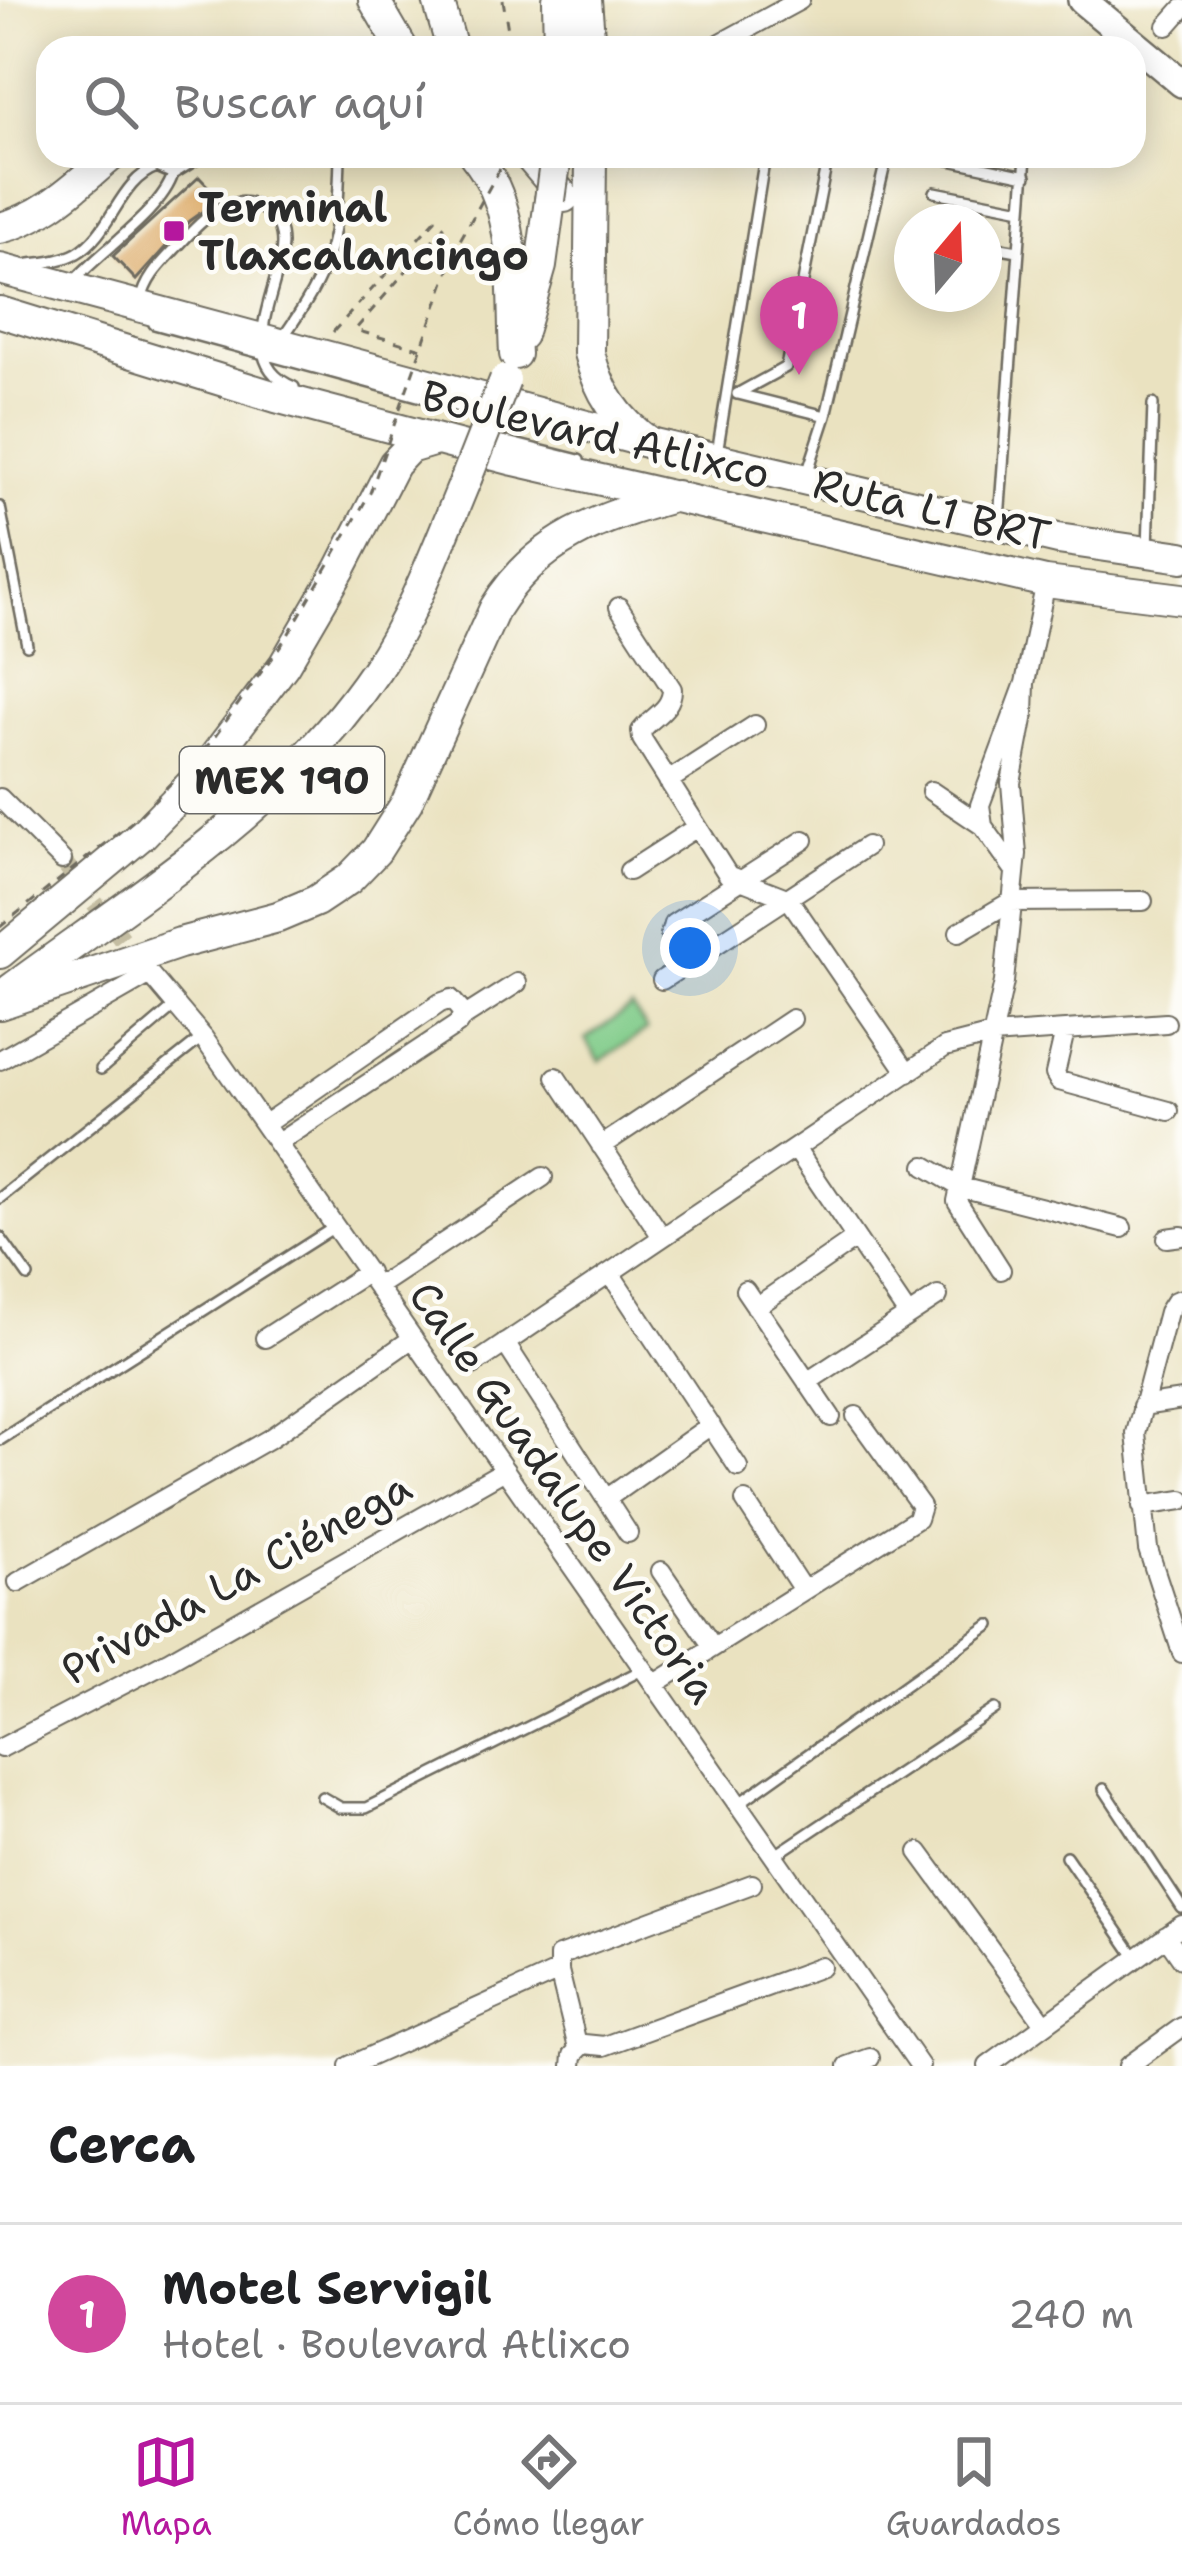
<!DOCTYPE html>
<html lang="es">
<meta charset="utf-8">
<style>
:root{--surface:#fff;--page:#f2f2f2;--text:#202124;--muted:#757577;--line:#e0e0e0;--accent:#b5179e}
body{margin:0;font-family:"Shantell Sans",sans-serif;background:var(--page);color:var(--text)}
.compass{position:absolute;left:894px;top:204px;width:108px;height:108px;border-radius:50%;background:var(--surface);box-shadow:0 6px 30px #0003;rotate:19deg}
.you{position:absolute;left:690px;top:948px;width:42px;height:42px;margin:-30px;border:9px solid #fff;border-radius:50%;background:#1a73e8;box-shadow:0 0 0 18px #1a73e833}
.badge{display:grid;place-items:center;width:78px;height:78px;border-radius:50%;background:var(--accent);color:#fff;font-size:39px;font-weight:700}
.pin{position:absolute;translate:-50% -99px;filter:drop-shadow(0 3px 6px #0008)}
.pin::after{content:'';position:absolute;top:63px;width:42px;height:36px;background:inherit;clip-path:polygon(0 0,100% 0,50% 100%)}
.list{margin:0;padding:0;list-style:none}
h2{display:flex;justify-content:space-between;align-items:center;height:156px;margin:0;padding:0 48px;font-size:51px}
h2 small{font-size:39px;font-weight:400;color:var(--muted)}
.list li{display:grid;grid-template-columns:78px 1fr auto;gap:36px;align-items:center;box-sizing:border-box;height:180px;padding:0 48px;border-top:3px solid var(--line)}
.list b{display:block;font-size:45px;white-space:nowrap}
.list p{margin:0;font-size:39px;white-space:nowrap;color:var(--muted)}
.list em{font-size:39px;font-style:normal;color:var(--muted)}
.icon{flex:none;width:66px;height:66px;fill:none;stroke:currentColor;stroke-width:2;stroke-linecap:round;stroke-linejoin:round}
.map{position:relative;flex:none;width:1182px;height:2066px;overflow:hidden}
.search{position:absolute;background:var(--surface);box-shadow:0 6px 30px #0003;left:36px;right:36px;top:36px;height:132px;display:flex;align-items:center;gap:30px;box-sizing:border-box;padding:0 42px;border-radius:36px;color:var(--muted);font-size:45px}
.sheet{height:336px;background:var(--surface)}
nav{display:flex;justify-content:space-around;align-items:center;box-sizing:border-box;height:168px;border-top:3px solid var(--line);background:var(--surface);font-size:33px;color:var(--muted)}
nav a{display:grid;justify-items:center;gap:6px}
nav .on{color:var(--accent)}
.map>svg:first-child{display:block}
</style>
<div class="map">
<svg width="1182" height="2066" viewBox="0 0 1182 2066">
<rect width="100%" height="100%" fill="#fdfcf7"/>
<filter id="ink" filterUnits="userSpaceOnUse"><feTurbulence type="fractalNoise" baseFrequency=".00833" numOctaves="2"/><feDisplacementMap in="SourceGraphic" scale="24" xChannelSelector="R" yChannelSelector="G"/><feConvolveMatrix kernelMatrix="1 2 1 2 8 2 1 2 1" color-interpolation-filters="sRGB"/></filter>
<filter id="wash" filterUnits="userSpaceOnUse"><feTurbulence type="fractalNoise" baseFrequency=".004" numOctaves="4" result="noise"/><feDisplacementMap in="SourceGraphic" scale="48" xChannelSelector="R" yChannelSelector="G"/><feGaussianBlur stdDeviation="2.7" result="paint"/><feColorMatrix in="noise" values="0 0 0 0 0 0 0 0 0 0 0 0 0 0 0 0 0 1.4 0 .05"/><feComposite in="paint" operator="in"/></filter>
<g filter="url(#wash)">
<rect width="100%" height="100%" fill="#eae2c0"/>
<!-- green -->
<path fill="#81cc8a" stroke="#567c5a" stroke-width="3" d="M632,1007L647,1030L600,1061L585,1039Z"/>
<g id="blocks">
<!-- building -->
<path fill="#ddac6b" d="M199,177L220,199L189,221L136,280L113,256Z"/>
</g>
</g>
<g filter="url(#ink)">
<use href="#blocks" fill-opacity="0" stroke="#6e6b5f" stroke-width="3"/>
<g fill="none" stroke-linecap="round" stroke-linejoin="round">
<!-- minor-tunnel -->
<path stroke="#c4bda2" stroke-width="18" stroke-dasharray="18 9" stroke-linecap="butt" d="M62,860L139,961"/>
<!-- service casing -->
<g stroke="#6e6b5f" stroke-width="14">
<path id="service" d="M935,157L1026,176
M173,174L202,156
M935,192L1022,209
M984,245L1018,251
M29,264C43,263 64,260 77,253C112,233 119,180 157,167L173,174C162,211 99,252 72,283
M141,301C146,278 160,265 176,248C200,223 232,184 267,212C278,221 282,230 282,244C281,288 231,362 294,387
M154,324L462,408
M281,340C332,268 338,243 340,156
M737,394L786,367L828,156
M738,394L826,416
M490,438L579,460
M717,453L765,156
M806,477L826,416L887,156
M0,507L27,645
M999,520L1026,156
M1148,548L1153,404
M101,1069L175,1006
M0,1198L203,1037
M0,1237L28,1276
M0,1440L336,1226
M1104,1789L1182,1908
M322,1797L341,1808H366L644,1669
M738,1804L990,1625
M774,1856L995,1709
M1066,1856L1136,1958"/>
</g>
<!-- minor casing -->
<g stroke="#6e6b5f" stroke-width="22">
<path id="minor" d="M1167,26L1182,9
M721,43L800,0
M619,607L672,689C672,710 652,716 641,731L642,739L728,875L789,899L908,1073
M668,781L755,725
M931,791L983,826
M0,798L62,860
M1013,868L983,826L980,805L1025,683L1046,582
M629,871L697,827
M959,932L1010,902L1143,901
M688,963L670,935L673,924L804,840
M142,965L203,1037L920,2066
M662,980L867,846
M462,1018L517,983
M1065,1031L1055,1074L1059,1081L1169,1111
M0,1060L147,976
M556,1077L662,1237
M265,1124L440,1003L451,999L463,1013L458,1024L278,1143
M601,1146L792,1019
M796,1149L908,1315
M925,1166L960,1187L1122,1228
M1167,1238L1182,1236
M1001,1270L957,1201L1004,982L1017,854L1011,783L1024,714L1025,683
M610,1273L738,1467
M378,1286L543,1177
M745,1290L831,1417
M1182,1299L1175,1301L1168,1312L1136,1433L1148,1549L1182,1653
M756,1307L856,1238
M265,1338L368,1272
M505,1343L628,1533
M473,1365L945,1047L992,1035L1166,1023
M807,1382L938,1296
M1142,1406L1182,1400
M606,1499L711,1425
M745,1501L803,1590
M1142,1506L1182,1500
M661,1571L713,1647
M18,1582L269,1439L413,1338
M655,1684L917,1519L921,1506L856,1416
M1,1748L168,1661L505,1470
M919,1852L1045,2024
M1166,1936L1182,1959
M578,2048L559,1971V1956L752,1884
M349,2066L559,1971
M572,2066L573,2055L584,2044L604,2046L821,1967
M848,2066L870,2058
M988,2066L1182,1925
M1128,2066L1182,2027"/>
</g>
<!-- secondary casing -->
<g stroke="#6e6b5f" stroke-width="32">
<path id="secondary" d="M1082,0L1182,83"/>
</g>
<!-- primary casing -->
<g stroke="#6e6b5f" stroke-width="34">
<path id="primary" d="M0,269L650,443L1058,539L1182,557
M0,312L276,397L514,460L1046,582L1182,599"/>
</g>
<!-- trunk casing -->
<g stroke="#6e6b5f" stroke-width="34">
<path id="trunk" d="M374,0L402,48
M438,0L452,48
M558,0L559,48
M586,0L590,48
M475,156C520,211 511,288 515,354
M529,156L564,197
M591,156L589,353C599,392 617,420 650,443
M0,228C45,217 76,185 111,156
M521,335L541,266L550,200
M0,953L143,834L203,772L284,665L340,569L394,464L409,448L436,440
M10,990C140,894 284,807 376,670C415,612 439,543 466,479
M0,1004L180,943L278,917L316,901L349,879L376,851L407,802L495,608C537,539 601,517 676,496"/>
</g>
<!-- path -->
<path stroke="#6e6b5f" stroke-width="3" stroke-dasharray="9 9" stroke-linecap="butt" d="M503,0L511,48
M333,332L436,219L444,227L355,330L422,349"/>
<!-- service -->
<use href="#service" stroke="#fff" stroke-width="9"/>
<!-- minor -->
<use href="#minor" stroke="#fff" stroke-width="18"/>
<!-- secondary -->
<use href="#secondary" stroke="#fff" stroke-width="27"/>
<!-- primary -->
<use href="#primary" stroke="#fff" stroke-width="30"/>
<!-- trunk -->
<use href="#trunk" stroke="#fff" stroke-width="30"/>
<!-- trunk-bridge casing -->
<g stroke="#6e6b5f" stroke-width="34" stroke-linecap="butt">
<path id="trunk-bridge" d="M550,200L556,156
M466,479L505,380"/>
</g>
<!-- path-bridge -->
<path stroke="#6e6b5f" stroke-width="3" stroke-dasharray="9 9" stroke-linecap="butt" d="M0,927L138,817L211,742L288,635L370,493L459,242L507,156"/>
<!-- trunk-bridge -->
<use href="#trunk-bridge" stroke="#fff" stroke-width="30"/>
</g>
</g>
<!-- markers -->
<rect fill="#b5179e" stroke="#fdfcf7" stroke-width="4.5" x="162" y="219" width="24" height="24" rx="6"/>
<g text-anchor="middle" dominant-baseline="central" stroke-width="9" stroke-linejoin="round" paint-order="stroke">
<!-- shield labels -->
<rect fill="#fdfcf7" stroke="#6a6a68" stroke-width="3" x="180" y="747" width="204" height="66" rx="9"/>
<g font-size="39" font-weight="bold" fill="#2b2b2b">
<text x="282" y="780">MEX 190</text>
</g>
<!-- poi labels -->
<g font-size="42" font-weight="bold" fill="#2b2b2b" stroke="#fdfcf7" text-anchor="start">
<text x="198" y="207">Terminal<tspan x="198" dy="48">Tlaxcalancingo</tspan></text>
</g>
<!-- street labels -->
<g font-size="42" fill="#2b2b2b" stroke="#fdfcf7">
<text transform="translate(596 434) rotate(13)">Boulevard Atlixco</text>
<text transform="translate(932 509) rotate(13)">Ruta L1 BRT</text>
<text transform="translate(564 1492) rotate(55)">Calle Guadalupe Victoria</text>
<text transform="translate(236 1578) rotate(-29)">Privada La Ciénega</text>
</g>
</g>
</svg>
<svg class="compass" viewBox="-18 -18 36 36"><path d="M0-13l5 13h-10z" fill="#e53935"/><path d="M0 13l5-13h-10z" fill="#757577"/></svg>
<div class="you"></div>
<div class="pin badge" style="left:799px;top:375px;background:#d1479c">1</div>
<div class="search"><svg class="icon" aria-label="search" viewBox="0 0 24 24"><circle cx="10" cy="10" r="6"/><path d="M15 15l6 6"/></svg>Buscar aquí</div>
</div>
<section class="sheet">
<h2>Cerca<small></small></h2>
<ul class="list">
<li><span class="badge" style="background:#d1479c">1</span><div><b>Motel Servigil</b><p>Hotel · Boulevard Atlixco</p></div><em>240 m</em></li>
</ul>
</section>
<nav>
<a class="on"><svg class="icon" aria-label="map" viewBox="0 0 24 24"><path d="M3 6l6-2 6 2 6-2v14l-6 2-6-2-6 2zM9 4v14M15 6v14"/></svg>Mapa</a>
<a><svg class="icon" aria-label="directions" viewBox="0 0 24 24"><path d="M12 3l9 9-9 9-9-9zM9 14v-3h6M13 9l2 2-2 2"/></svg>Cómo llegar</a>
<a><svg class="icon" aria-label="saved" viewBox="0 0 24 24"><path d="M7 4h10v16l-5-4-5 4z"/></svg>Guardados</a>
</nav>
